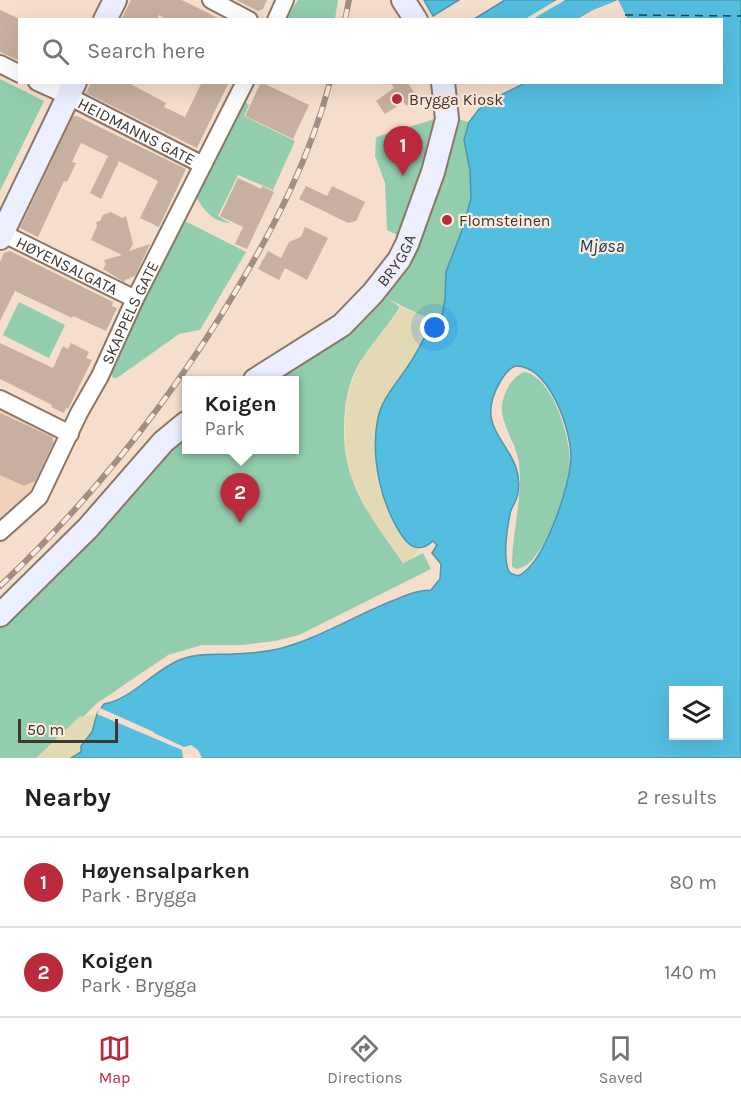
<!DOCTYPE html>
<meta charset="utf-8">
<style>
:root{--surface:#fff;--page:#f2f2f2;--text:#202124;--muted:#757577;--line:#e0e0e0;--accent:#bb2a3c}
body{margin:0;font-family:Karla,sans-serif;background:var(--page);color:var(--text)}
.controls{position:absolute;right:18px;bottom:18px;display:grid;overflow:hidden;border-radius:0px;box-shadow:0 6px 24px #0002}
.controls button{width:54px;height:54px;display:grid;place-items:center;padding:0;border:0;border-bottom:2px solid var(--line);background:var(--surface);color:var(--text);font:30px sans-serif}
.scale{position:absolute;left:18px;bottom:15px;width:100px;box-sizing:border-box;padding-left:6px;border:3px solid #403730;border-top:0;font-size:16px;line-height:21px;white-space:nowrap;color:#403730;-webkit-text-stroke:4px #ffecde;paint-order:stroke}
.you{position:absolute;left:435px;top:328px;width:21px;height:21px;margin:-15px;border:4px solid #fff;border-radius:50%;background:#1a73e8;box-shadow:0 0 0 9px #1a73e833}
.badge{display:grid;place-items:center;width:39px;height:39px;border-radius:50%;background:var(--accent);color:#fff;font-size:20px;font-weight:700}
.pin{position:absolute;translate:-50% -50px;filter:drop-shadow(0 2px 3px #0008)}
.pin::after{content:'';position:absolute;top:32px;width:21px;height:18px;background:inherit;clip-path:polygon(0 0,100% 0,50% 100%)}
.popup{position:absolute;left:182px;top:376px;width:117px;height:78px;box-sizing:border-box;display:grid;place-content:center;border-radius:0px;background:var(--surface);filter:drop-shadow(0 2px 4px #0005);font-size:20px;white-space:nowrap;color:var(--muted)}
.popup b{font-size:22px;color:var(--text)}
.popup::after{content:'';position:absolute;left:50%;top:100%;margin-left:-12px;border:12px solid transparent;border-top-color:var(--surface)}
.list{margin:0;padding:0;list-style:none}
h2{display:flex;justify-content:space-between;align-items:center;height:78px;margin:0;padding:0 24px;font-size:26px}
h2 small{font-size:20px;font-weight:400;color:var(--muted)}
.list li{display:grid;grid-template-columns:39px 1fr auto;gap:18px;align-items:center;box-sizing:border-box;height:90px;padding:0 24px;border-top:2px solid var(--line)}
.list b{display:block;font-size:22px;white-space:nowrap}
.list p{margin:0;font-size:20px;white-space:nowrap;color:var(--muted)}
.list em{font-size:20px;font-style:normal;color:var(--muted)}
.icon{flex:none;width:33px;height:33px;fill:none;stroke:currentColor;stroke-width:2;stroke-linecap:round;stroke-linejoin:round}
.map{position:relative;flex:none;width:741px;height:758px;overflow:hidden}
.search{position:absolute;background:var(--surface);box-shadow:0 6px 24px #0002;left:18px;right:18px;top:18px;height:66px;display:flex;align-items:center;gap:15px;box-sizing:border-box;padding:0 21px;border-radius:0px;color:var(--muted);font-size:22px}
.sheet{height:258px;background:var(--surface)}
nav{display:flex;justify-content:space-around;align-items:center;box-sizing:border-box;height:84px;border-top:2px solid var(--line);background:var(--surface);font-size:16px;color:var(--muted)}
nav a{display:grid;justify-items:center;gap:3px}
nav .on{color:var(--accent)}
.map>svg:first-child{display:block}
</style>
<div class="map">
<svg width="741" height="758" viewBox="0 0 741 758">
<rect width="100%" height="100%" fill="#f5decc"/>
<!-- built -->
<path fill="#f0d2bb" d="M0,406L54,431V450L33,490L0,525Z"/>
<!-- green -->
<path fill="#92cdae" d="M298,0H338L335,19H286Z
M0,79L44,101L0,191Z
M246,102L249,105L244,116L295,141L273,190L238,175L218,216L230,223C213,222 204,210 196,197L238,112Z
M438,118L434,139L400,236L387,230L385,183L375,156L376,137Z
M453,118L469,122L464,140L470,170L471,198L441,320L433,321L388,299L400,307C388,326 372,343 360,362C351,376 347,394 345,410C338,479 367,511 403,563L423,553L431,569L299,635L275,641L242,645H202L168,655L96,704L42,758H0V627L21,608L164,454L186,436V450H294V380H273L384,297L412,248Z
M185,221L246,252L200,330L179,334L117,378H113L111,375L146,298Z
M19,302L65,325L49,358L3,335Z
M524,372C552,376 570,436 570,461C569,489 551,539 532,560C528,565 523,567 517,569L512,567V561C513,528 523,496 519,463C517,445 500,423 502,406C504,391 511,378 524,372Z"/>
<!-- sand -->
<path fill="#e3d9b4" d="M401,307L433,321L412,360L384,404L378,468L387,510L392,521L407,543L418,549L414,557L404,563C368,512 338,478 346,412C348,396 352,378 360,364C372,343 389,327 401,307Z
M97,714L95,727L81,752L75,754L71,758H36L79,717Z"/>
<!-- water -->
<path fill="#54bee0" stroke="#4e96ab" stroke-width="1.5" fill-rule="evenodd" d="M424,0H459L433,16Z
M505,0H741V758H71L81,752V746L92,732L97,714L104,704C133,699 154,669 182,659C198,653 216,655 232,654C247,654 264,652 278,649C318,639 354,616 392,601C405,596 417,590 431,590L440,579L441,564L432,553L437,545L433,541C422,551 412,550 403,537C381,506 370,456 378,418C382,398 398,382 408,366C418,352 425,336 433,321L441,320L445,300L446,272L464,225L471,198L470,170L464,140L469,122L479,109L493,99L525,83L722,82V20L628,19L619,4L602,7L577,19H474ZM515,366C549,365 571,429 571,457C571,484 544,565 518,576L510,573C502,561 507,528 510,514C511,507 517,501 518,493C526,445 469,435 500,382C504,375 508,369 515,366ZM674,690H718V736H674Z"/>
<!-- pier -->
<path fill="#f5decc" d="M557,0H565L533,19H525Z
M618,0L628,19L624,20L618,7L605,14L601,11L584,20L577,19L593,10Z
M100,708L154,732V733L184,747L191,745L198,750L202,758H183L182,750L97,714Z"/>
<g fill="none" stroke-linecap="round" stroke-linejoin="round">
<!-- ferry -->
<path stroke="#164453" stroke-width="1.5" stroke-dasharray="8 6" stroke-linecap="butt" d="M625,15L741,16"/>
</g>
<!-- building -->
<path fill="#c7b09f" d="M131,0H182L222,20H167L159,15L157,20H121Z
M236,0H267L263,9L258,11Z
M0,10L20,19V61L0,52Z
M91,82H127L166,103L164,107L185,117L202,82H229L197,148L86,93Z
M261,82L309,105L293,139L245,116Z
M390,82H407L418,98L406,106L404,102L385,114L376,101L394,88Z
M73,116H77L186,169L159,227L140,218L158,181L119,161L101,199L90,193L108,156L81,143L72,162L76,163L67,182L64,181L38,237L20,228Z
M238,178L261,189L262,186L274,192L247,249L235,244L243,227L220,216Z
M306,186L327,196L332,186L365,202L356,221L348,223L299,199Z
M111,212L122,218L126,216L133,244L129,251L150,244L135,276L125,280L124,282L103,269L106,264L104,260L122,255L91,240L97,226L96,222L100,221L103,215Z
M305,227L328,238L307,280L285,268L279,280L258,269L268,251L281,258L289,242L301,237Z
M10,251L113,302L112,306L117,308L106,331L73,316L72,318L15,291L0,321V262L4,253Z
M0,343L53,368L63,346L68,349L71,343L89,352L86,358L92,360L68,409L66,408L64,413L51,407L52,405L0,379Z
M0,413L52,437L53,443L35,481L24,486L0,475Z"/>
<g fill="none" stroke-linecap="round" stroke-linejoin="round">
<!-- street casing -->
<g stroke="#8c7767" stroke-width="20">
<g id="street">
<path d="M211,0L249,20"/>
<path d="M276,20L285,0"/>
<path d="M0,64L20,74"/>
<path id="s1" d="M37,82L68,96L203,165"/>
<path id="s2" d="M0,232L135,299"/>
<path d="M0,399L70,434"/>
<path id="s3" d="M0,532L39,497L79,413L100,376L135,299L245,82"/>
</g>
</g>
<!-- secondary casing -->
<g stroke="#8c7767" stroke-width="26">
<g id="secondary">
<path d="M403,0L416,20"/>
<path d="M105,20L115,0"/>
<path d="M0,238L75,82"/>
<path id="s4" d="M255,380L342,325L373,293L399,260L407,244L433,172L447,119L443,82"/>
<path d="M0,615L88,528L163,442L186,423"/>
</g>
</g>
<!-- street -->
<use href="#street" stroke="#fff" stroke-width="16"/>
<!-- secondary -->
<use href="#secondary" stroke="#ecefff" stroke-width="22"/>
<!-- rail casing -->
<g stroke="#a08f82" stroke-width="6">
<path id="rail" d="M345,20L349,0
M0,586C93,498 172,399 237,289C276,224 310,157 330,82"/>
</g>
<!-- rail -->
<use href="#rail" stroke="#ffecde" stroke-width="4" stroke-dasharray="11" stroke-linecap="butt"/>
</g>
<!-- markers -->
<g fill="#bb2a3c" stroke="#ffecde" stroke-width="2">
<circle cx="397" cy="99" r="6"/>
<circle cx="447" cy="220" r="6"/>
</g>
<g text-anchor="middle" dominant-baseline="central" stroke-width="4.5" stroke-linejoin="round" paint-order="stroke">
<!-- poi labels -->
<g font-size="16" fill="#403730" stroke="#ffecde" text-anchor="start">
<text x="409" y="99">Brygga Kiosk</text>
<text x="459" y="220">Flomsteinen</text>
</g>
<!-- street labels -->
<g font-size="16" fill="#403730" stroke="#ffecde">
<text stroke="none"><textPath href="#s1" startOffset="111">HEIDMANNS GATE</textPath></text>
<text stroke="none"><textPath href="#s4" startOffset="188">BRYGGA</textPath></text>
<text stroke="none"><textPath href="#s2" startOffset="75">HØYENSALGATA</textPath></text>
<text stroke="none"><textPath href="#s3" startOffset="258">SKAPPELS GATE</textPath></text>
</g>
<!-- water labels -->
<g font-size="18" font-style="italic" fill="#164453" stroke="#ffecde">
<text x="602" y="246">Mjøsa</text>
</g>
</g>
</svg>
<div class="controls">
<button><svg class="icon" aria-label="layers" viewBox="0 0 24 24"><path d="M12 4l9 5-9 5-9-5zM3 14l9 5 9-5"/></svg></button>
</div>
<div class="scale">50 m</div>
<div class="you"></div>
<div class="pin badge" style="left:403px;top:176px">1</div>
<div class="pin badge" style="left:240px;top:523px">2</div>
<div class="popup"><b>Koigen</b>Park</div>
<div class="search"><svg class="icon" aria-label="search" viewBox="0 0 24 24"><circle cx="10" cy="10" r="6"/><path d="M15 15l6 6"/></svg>Search here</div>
</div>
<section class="sheet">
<h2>Nearby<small>2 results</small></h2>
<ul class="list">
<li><span class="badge">1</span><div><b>Høyensalparken</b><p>Park · Brygga</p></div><em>80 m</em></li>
<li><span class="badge">2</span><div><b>Koigen</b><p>Park · Brygga</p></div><em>140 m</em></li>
</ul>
</section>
<nav>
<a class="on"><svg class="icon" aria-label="map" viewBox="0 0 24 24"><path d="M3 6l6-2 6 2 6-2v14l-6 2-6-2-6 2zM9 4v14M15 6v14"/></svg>Map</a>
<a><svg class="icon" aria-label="directions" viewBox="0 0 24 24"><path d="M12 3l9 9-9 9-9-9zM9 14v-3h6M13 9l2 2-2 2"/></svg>Directions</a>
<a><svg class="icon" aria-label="saved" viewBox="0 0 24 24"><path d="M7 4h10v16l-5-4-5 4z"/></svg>Saved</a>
</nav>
